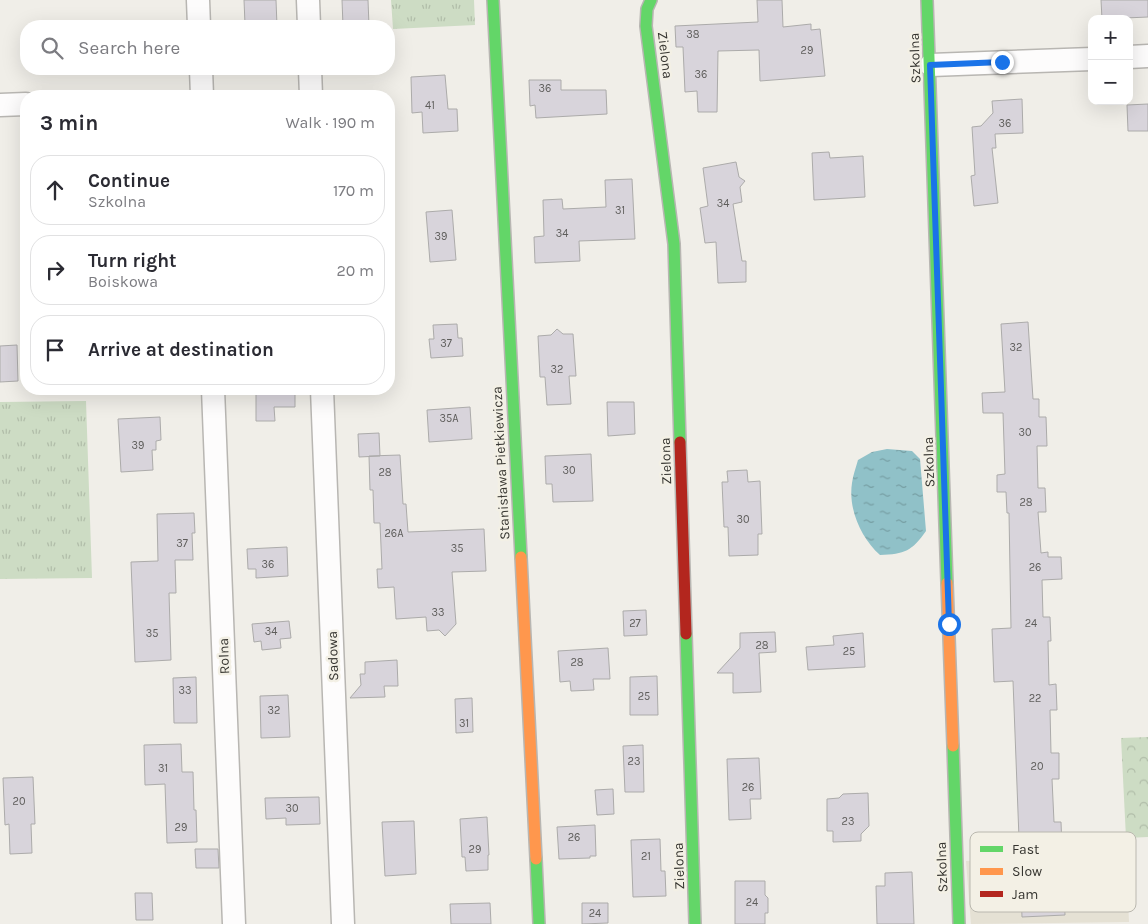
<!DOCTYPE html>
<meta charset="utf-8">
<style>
:root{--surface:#fff;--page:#f2f2f3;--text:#2b2b33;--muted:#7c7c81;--line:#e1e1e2}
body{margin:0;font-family:Karla,sans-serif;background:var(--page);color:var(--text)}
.controls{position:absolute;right:15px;top:15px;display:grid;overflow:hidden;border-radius:10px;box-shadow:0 5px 20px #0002}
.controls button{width:45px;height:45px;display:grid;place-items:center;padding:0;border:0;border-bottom:1px solid var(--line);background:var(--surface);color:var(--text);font:25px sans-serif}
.stop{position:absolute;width:15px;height:15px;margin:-11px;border:4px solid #1a73e8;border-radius:50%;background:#fff}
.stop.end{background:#1a73e8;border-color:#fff;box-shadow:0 1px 5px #0008}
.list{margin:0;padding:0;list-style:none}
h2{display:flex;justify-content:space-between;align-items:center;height:65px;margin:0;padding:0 20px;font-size:21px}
h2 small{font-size:16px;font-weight:400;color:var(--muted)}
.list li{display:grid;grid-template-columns:32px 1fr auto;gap:15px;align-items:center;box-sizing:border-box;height:70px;margin:0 10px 10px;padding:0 10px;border:1px solid var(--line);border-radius:20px}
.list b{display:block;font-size:19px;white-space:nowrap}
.list p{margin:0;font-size:16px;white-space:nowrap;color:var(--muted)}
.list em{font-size:16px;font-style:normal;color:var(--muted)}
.icon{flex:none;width:28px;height:28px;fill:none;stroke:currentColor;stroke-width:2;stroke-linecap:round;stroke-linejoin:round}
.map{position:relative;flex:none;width:1148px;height:924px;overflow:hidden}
.search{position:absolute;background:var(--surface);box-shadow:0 5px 20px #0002;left:20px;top:20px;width:375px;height:55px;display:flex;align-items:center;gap:12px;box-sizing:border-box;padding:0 18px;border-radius:20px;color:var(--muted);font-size:19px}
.panel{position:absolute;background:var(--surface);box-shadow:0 5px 20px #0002;left:20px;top:90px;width:375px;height:305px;border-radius:20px}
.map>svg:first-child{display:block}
</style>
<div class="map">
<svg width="1148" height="924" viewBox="0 0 1148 924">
<defs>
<pattern id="grass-tufts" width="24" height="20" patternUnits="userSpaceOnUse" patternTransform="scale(1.25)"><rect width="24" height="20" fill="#cddcc4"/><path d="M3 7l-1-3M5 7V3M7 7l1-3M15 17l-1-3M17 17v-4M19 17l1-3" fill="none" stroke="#b1bda9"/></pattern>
<pattern id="forest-crowns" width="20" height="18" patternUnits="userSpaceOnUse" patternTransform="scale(1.25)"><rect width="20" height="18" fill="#cddcc4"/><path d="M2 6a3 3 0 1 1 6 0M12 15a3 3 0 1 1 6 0" fill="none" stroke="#b1bda9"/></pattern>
<pattern id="water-ripples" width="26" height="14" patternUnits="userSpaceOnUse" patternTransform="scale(1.25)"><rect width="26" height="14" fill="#90c1c8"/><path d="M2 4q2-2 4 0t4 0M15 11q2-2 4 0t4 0" fill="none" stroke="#769ea3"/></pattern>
</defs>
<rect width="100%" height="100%" fill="#f0eee8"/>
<!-- built -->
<path fill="#e5e1d4" d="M1126,855L1129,922L971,924L966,861Z"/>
<!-- grass -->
<path fill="url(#grass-tufts)" d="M391,0H474L475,25L393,29Z
M86,401L92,578L0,579V402Z"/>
<!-- forest -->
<path fill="url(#forest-crowns)" d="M1148,737V837L1126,838L1121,738Z"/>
<!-- water -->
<path fill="url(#water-ripples)" d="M887,449L912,451L920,459L926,531C912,551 905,554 880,555C861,538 848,509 852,483C853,475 856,467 858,460L872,452Z"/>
<!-- building -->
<path fill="#d8d4db" stroke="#acabaa" d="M244,0H276L277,26H250V24H245Z
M342,0H368L369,26H343Z
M757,0H782L783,27L811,24V30L820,29L825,76L760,81L759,50L718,51L717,112H698L697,91L685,92L683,47H676L675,26L758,22Z
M1101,0H1148V17L1102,19Z
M445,75L448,109H457L458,131L423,133L422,112L412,113L411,77Z
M529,80H561V90H606L607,114L536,118L535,105L530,106Z
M1022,99L1023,133L995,134L996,148H992L998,203L974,206L971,176L975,175L972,127L981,126L993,113L992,101Z
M1148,104V131H1128L1127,105Z
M829,152L830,158L863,156L865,197L814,200L812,153Z
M736,162L739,177L745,181L740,187L742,202L733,204L742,261H746V282L718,283L716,242L705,243L700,208L708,206L703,168Z
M632,179L635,239L579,241L580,261L535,263L534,237L544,236L543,200L562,199L563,209L606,207L605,180Z
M452,210L456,260L430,262L426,212Z
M1028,322L1033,399H1039V417H1046L1047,446H1037L1038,488H1045L1046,512H1038L1041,553L1048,552V557H1061L1062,579L1042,580L1043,617H1050L1051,641H1048L1049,685L1056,684L1057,710H1050L1051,753H1059V779H1052L1054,822H1061L1062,848H1055L1056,889H1064L1065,915L1022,917L1013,681L994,682L992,629L1011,628L1009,513H1007L1006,492H997V475L1005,474L1003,413H983L982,393L1005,392L1001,324Z
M457,324L458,338H462L463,356L431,358L429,339H434L433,325Z
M557,329L563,334H573L576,376H569L571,404L547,405L545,377H540L538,336L551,335Z
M17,345L18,381L0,382V346Z
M256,389H295V407H274L275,421H256Z
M607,402H634L635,434L608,436Z
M470,407L472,439L429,442L427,410Z
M160,417L161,440L156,441V450H152L153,470L121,472L118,419Z
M379,433L380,456L359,457L358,434Z
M591,454L593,501L553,502L552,484H546L545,456Z
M400,455L403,504H406L408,532L484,529L486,571L452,572L456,624L445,636L439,630L427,631L426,617L396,619L394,587L378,588L377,569H382L380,523H374L373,490H370L369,456Z
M747,470L748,482L760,481L762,534H758V555L729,556L728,527H724L722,482H728L727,471Z
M194,513L195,533H192L193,560H175L176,593H169L171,660L135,662L131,562L158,561L157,514Z
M287,547L288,576L256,578V569H248L247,549Z
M646,610L647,635L624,636L623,611Z
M289,621L291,638L280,639L281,648L262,650L261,641L254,642L252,624Z
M775,632L776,652L759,653L761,692L733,693V673H717L740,648V633Z
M863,633L865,667L808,670L806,647L834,645L833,636Z
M608,648L610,679H593L594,690L571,691L570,681L560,682L558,651Z
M397,660L398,686H384L385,697L350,698L361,685L360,674H365V662Z
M657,676L658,715H630V677Z
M196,677L197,723H174L173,678Z
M288,695L290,737L261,738L260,696Z
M472,698L473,732L456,733L455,699Z
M181,744L182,772H193L194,810H196L197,842L167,843L165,784L145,785L144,745Z
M643,745L644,792H625L623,746Z
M759,758L761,799H750L751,819L729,820L727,759Z
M33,777L35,824H31L32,853L10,854L9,824L5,825L3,778Z
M613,789L614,814L597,815L595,790Z
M868,793L869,826L861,834V841L833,842V831H827V799L839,798L843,794Z
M319,797L320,824L286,825V818L266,819L265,798Z
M487,817L489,855H488V870L466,871L465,857H462L460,819Z
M414,821L416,874L385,876L382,822Z
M595,825L596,856H590V858L559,859L557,827Z
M660,839L661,871H665L666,896L633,897L631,840Z
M195,849H218L219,868H196Z
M912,872L914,924H877L876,886H885V873Z
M735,881H765V895L768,898V913H765V924H735Z
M135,893H152L153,920H136Z
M490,903L491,924H451L450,904Z
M582,903H608V923L582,924Z"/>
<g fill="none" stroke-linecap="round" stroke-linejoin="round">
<!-- street casing -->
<g stroke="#b8b6b2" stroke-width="25">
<path id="street" d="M198,0L199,26
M308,0L309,26
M1129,57L1148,56
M931,65L1092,59
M201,69L202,96
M310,69L311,96
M0,105L26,104
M213,389L234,924
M322,389L343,924"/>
</g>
<!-- fast casing -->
<g stroke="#b8b6b2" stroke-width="14">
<path id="fast" d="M493,0L521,557
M651,0L647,9L646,26L674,244L680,442
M927,0L947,583
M686,634L695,924
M953,746L959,924
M536,859L539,924"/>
</g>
<!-- slow casing -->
<g stroke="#b8b6b2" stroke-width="14">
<path id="slow" d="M521,557L536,859
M947,583L953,746"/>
</g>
<!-- jam casing -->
<g stroke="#b8b6b2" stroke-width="14">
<path id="jam" d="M680,442L686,634"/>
</g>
<!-- street -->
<use href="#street" stroke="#fdfcfc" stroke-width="22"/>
<!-- fast -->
<use href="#fast" stroke="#63d668" stroke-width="11"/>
<!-- slow -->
<use href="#slow" stroke="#ff974d" stroke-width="11"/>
<!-- jam -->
<use href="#jam" stroke="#b3261e" stroke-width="11"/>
</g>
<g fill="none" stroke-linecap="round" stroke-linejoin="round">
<!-- route -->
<path stroke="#1a73e8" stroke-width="6" d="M949,624L930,65L1002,62"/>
</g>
<g text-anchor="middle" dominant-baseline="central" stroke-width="5" stroke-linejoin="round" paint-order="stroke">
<!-- number labels -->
<g font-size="11" fill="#5e5d5b">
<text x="693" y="34">38</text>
<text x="807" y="50">29</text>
<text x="701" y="74">36</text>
<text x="545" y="88">36</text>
<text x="430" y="105">41</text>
<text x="1005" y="123">36</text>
<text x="723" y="203">34</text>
<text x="620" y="210">31</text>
<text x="562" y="233">34</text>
<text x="441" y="236">39</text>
<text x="446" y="343">37</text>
<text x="1016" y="347">32</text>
<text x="557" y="369">32</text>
<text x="449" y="418">35A</text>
<text x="1025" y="432">30</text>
<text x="138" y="445">39</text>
<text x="569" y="470">30</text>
<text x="385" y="472">28</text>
<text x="1026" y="502">28</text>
<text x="743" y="519">30</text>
<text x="394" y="533">26A</text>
<text x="182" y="543">37</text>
<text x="457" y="548">35</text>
<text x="268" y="564">36</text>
<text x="1035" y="567">26</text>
<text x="438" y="612">33</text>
<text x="635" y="623">27</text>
<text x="1031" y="623">24</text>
<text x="271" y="631">34</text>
<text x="152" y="633">35</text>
<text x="762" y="645">28</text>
<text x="849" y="651">25</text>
<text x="577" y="662">28</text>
<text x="185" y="690">33</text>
<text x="644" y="696">25</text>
<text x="1035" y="698">22</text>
<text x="274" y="710">32</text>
<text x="464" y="723">31</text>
<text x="634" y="761">23</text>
<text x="1037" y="766">20</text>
<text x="163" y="768">31</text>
<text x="748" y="787">26</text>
<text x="19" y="801">20</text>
<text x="292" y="808">30</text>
<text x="848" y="821">23</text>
<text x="181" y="827">29</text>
<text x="574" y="837">26</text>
<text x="475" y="849">29</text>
<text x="646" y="856">21</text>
<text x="752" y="902">24</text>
<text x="595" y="913">24</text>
</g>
<!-- street labels -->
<g font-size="14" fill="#363530" stroke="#f3f0e5">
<text transform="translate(665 55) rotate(83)">Zielona</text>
<text transform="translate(915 58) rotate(-92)">Szkolna</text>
<text transform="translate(666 461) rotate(-92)">Zielona</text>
<text transform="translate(929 462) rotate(-92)">Szkolna</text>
<text transform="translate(501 463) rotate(-93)">Stanisława Pietkiewicza</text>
<text transform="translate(224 656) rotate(-92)">Rolna</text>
<text transform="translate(333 656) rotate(-92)">Sadowa</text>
<text transform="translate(679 866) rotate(-92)">Zielona</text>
<text transform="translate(942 867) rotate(-92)">Szkolna</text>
</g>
</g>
<!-- legend -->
<rect x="970" y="832" width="166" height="80" rx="8" fill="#f3f0e5" stroke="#bab8af" stroke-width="1"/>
<rect x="980" y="846" width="23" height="6" fill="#63d668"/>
<rect x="980" y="868" width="23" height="7" fill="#ff974d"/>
<rect x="980" y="891" width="23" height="6" fill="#b3261e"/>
<g font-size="14" fill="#363530">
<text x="1012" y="854">Fast</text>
<text x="1012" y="876">Slow</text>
<text x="1012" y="899">Jam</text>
</g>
</svg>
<div class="controls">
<button>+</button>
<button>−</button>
</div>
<div class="stop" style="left:949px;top:624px"></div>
<div class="stop end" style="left:1002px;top:62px"></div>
<div class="search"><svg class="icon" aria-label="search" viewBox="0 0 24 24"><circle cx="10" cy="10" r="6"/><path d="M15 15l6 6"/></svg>Search here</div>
<section class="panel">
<h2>3 min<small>Walk · 190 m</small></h2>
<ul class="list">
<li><svg class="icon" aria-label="ahead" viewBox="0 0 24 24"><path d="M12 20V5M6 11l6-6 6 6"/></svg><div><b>Continue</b><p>Szkolna</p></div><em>170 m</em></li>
<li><svg class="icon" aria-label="right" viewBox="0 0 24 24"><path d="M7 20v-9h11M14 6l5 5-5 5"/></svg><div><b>Turn right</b><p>Boiskowa</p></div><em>20 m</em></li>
<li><svg class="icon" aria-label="arrive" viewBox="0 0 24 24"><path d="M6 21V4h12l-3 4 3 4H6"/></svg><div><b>Arrive at destination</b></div></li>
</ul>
</section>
</div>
